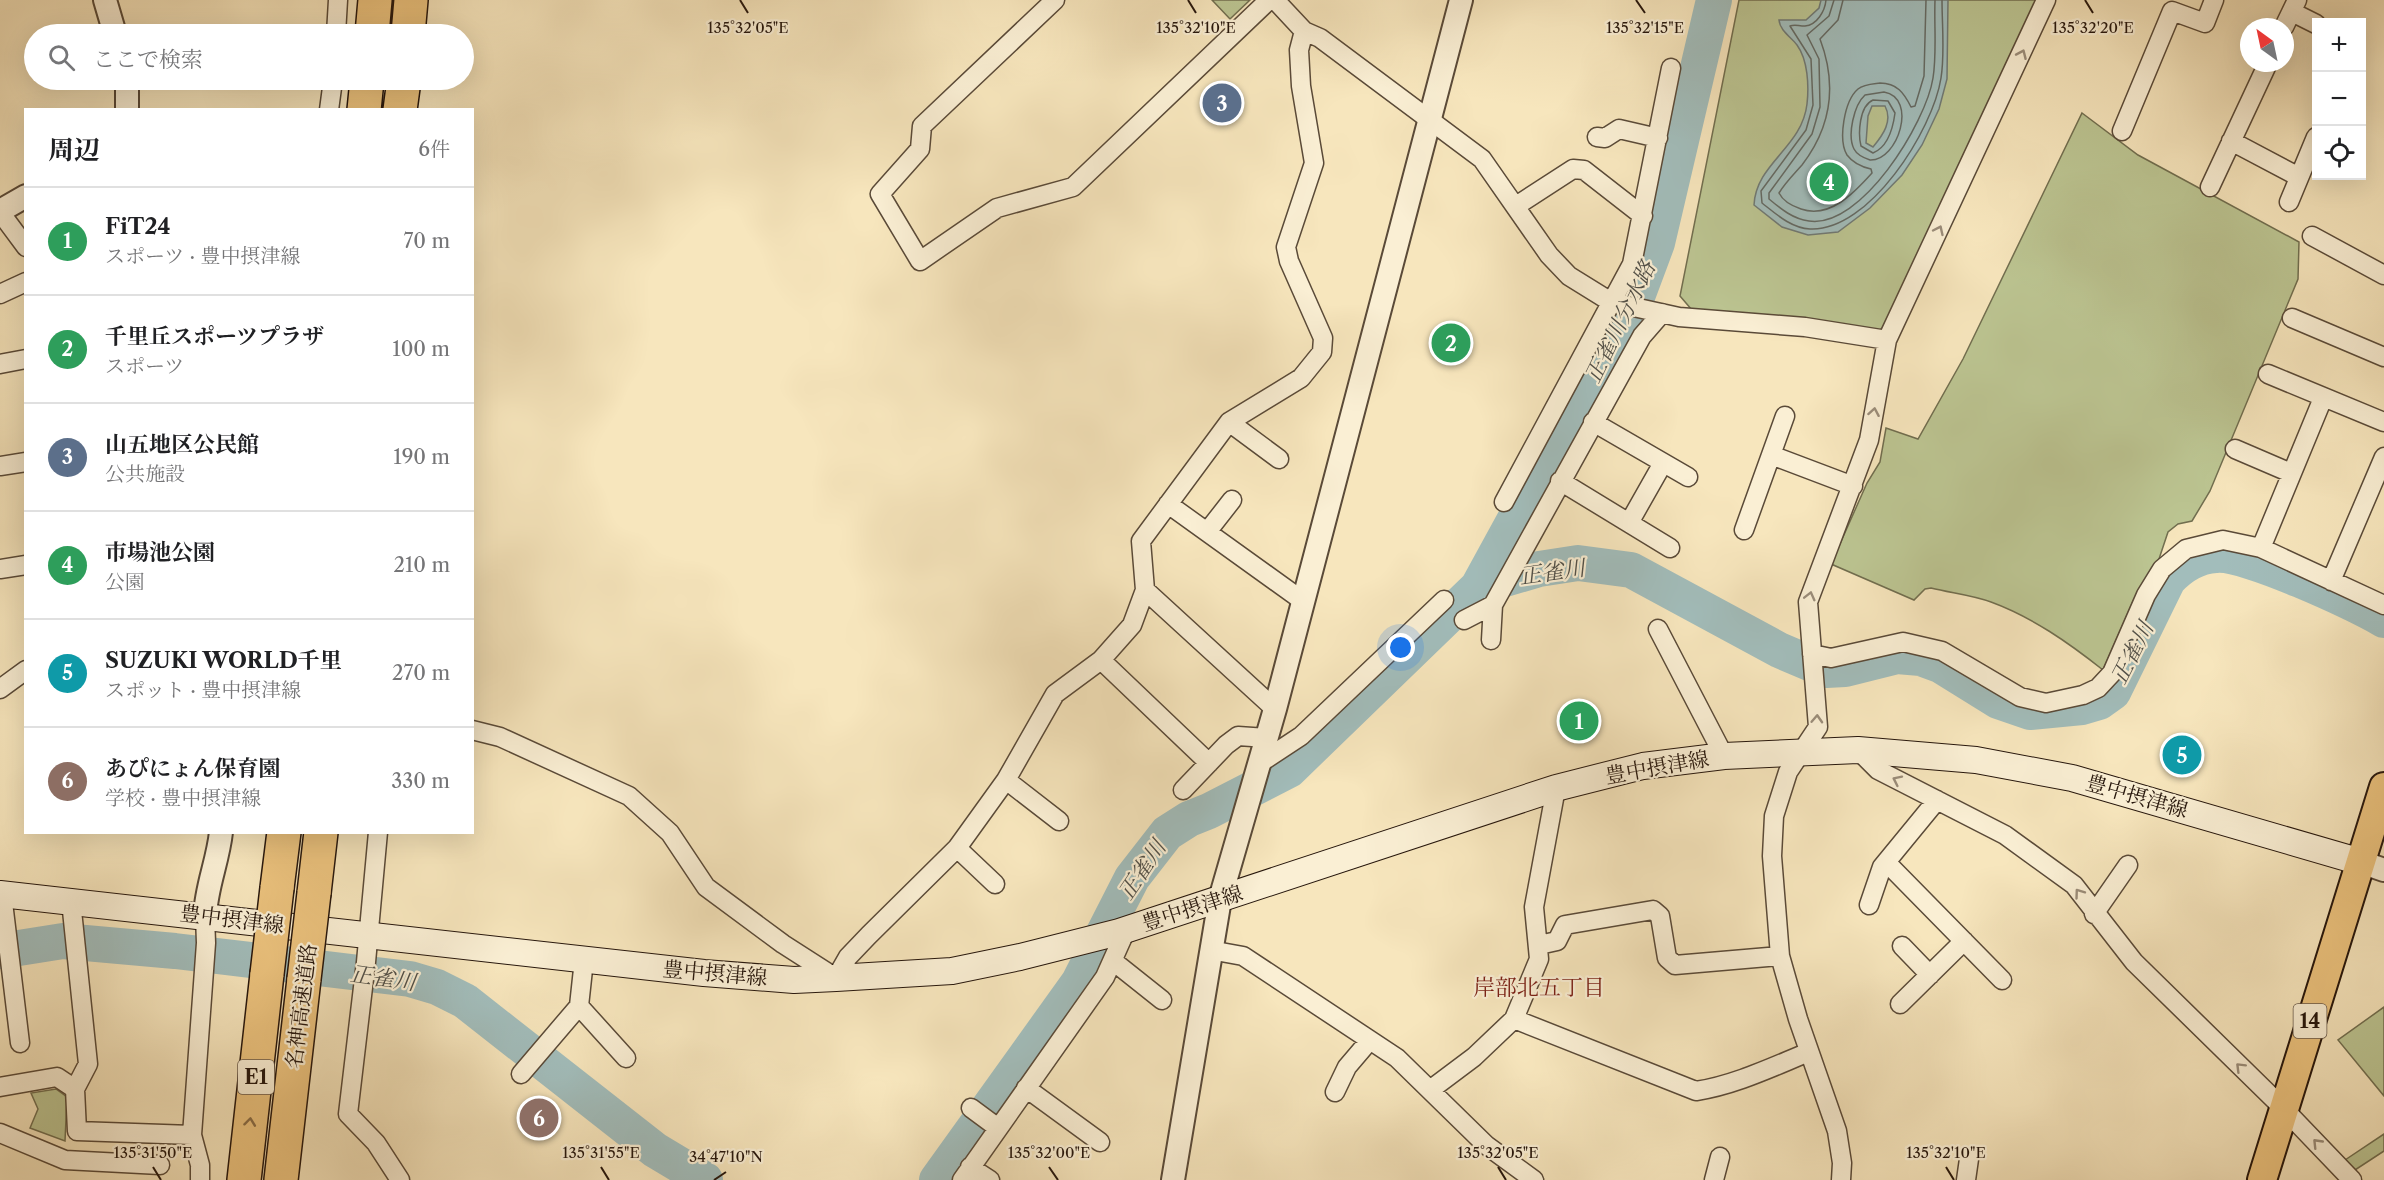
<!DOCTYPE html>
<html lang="ja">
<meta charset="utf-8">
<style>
:root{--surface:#fff;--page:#f2f2f2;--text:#202124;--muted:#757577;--line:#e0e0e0;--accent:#b45309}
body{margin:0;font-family:"Libre Caslon Text","Noto Serif JP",serif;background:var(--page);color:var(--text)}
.controls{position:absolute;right:18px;top:18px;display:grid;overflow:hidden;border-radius:0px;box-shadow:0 6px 24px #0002}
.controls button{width:54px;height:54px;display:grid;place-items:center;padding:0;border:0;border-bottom:2px solid var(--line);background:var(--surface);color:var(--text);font:30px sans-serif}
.compass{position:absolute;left:2240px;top:18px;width:54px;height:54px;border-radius:50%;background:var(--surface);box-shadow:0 6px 24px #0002;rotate:327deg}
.you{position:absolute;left:1401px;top:648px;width:21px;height:21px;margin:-15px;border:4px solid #fff;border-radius:50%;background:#1a73e8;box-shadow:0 0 0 9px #1a73e833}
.badge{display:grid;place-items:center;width:39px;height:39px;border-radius:50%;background:var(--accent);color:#fff;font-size:20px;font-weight:700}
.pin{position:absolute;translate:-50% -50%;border:3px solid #fff;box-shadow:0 2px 6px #0006}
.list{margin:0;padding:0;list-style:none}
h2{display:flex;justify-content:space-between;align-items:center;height:78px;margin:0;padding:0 24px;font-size:26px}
h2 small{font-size:20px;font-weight:400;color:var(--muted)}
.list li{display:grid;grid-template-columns:39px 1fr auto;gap:18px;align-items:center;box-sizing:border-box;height:108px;padding:0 24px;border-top:2px solid var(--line)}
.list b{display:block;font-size:22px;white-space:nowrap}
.list p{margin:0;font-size:20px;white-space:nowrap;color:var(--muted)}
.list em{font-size:20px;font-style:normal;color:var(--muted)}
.icon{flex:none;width:33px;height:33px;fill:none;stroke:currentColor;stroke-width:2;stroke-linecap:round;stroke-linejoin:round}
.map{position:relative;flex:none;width:2384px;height:1180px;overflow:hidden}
.search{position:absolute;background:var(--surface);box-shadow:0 6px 24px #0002;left:24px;top:24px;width:450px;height:66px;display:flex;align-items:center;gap:15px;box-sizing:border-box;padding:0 21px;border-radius:33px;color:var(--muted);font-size:22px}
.panel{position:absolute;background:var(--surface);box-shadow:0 6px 24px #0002;left:24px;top:108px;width:450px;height:726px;border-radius:0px}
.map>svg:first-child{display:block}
</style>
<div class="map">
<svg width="2384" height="1180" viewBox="0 0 2384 1180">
<rect width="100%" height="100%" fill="#f7e6bd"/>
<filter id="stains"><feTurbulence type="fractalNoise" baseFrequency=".00333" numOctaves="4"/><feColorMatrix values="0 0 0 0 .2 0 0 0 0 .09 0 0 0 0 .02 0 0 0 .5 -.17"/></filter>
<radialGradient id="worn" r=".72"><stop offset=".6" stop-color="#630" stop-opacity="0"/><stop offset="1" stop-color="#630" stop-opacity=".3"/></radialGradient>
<!-- green -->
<path fill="#bcc592" stroke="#716e4f" stroke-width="1.5" d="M1212,0H1250L1230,19Z
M1739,0H2039L1886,332L1692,310L1680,296Z
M2082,113L2138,155L2299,242L2298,279L2210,491L2192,521L2178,524L2168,532L2159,559L2134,599L2103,670C2069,643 2032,617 1991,602C1972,595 1951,593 1931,588L1925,589L1914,600L1831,564L1867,483L1880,462L1886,428L1918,439L1963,359Z
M2384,1007V1096L2338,1040Z
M56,1089L67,1097L65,1141L30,1128L38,1109L31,1093Z
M2384,1134V1151L2355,1170L2345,1160Z"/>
<!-- water -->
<path fill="#a2bdbb" stroke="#707a75" stroke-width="1.5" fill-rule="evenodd" d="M1821,0H1948L1947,79L1939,109L1922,145L1902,175L1870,208L1838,232L1808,235L1782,227L1754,205C1756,163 1802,148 1807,104C1809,86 1808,60 1797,45C1791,37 1780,31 1779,20H1806L1819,8ZM1872,106H1885C1893,121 1883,135 1873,147L1866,143L1868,116Z"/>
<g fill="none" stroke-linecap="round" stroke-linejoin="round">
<!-- shore -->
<path stroke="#646a64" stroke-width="1.5" d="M1826,0C1825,11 1817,25 1805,26C1798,26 1795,24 1790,26L1811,59L1813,105L1806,130L1761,191L1762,203C1776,214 1791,228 1810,229C1869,232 1933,130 1941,78C1945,53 1942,26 1942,0
M1834,0L1829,16L1807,35L1819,59L1820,107L1812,134L1769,193V199C1781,209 1793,219 1809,221C1861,229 1926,123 1933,78C1937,53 1934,25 1935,0
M1843,0L1838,20L1820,39C1837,84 1832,126 1802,165C1794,174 1785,183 1779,193C1783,201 1792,206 1801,209C1830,219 1854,193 1872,173L1871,169C1862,167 1853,163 1847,155C1838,140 1844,101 1858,89C1864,84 1872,84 1880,83C1897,83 1904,93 1911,107L1915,106L1924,76L1926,0
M1884,92C1918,98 1898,161 1870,160C1864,158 1857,155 1854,149C1847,135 1854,105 1865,95Z
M1873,100L1888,101L1895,113C1893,128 1888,147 1873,153L1861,146C1858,134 1859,106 1873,100Z"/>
<!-- river -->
<path stroke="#a2bdbb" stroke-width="36" d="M1478,587L1638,294L1657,243L1714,0
M0,951L63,941L175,951L410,979L437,987L465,1001L655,1150L705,1180
M937,1180L1079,982L1132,878L1167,833L1189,819L1209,811L1289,770L1478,587L1539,569L1578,563L1631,570L1779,650L1826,670L1845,669L1897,656L1921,658L1940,665L1998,701L2030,712L2082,707L2099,702L2113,692L2168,580C2181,566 2196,556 2216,555C2246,552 2354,603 2384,620"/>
<!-- minor casing -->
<g stroke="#5a4a38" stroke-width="21">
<path id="minor" d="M1055,0L922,126L920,149L880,194L920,261L997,208L1073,187L1269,0
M1275,0L1304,31L1320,38L1482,159L1549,255L1569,276L1611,302L1679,317L1805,327L1887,340
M2292,12L2316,24
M2284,27L2297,0
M336,34L338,0
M329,110L333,80
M2122,131L2172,11L2205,23L2214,0
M1597,137L1605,138L1619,129L1658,138
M2231,141L2299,177
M2210,187L2268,63
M2289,202L2316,137
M1516,206L1573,169L1584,170L1643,216
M0,212L26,247
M2312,236L2384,275
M0,294L26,282
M2292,318L2384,357
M0,364L26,359
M2268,374L2384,422
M1229,422L1279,459
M1593,422L1688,477
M2235,449L2291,473
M1771,455L1853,486
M0,466L26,462
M1560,481L1670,548
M1504,502L1632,264L1671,68
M1168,504L1303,601
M1629,523L1663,463
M1744,530L1785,416
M1207,532L1232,500
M2261,548L2323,398
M0,569L26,565
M2331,581L2384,457
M1145,590L1275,709
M1464,620L1493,605
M1658,629L1724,756
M1491,640L1493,605L1642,336L1662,313
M1812,654L1831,658L1903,642L1942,651L2020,697L2046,703L2083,695L2098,688L2112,673L2146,595L2162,569L2186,549L2223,540L2261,548L2384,605
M1101,660L1209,763
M0,689L26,670
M472,730L500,737L629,796L670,833L706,887L783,944L836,978L848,957L869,935L957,848L1006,780L1055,694L1101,660L1132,625L1145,590L1141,541L1229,422L1301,378L1322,352L1323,338L1289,261L1286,247L1314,163L1301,86L1299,50L1304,31
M1858,750L1878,770L2005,835L2074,885L2134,962L2282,1107L2352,1180
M1260,763L1301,736L1444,600
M1006,780L1059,821
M1183,790L1226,745L1238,736L1267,738
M378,832L366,962L348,1114L376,1143L400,1180
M957,848L995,884
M1886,862L2002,980
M2,894L20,1043
M71,901L88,1064L75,1089
M1869,905L1882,867L1937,800
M2094,914L2128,865
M1539,945L1557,941L1565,925L1653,910L1660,916L1667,958L1675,965L1780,956
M1902,946L1930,975
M1210,950L1243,956L1397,1058L1486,1145L1534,1180
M1113,961L1162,1000
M1900,1004L1964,941
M579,1006L626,1058
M1514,1019L1696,1091C1735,1085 1772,1067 1809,1052
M521,1074L579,1006L584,960
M0,1087L57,1077L75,1089L77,1131L192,1135
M1026,1088L1100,1142
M1430,1090L1474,1057L1514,1019L1539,959L1534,907L1556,788
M1335,1092L1347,1067L1370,1040
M971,1108L998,1128
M0,1133L65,1160L160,1165
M970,1167L990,1180
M200,1180V1165L192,1135L206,943L205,916
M962,1180L1105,977L1126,930
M1714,1180L1720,1157
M1841,1180L1842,1163L1837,1131L1798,1019L1780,956L1772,856L1774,816L1788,772L1818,727L1808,602L1869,440L1887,340L2046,0
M1966,1180L1969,1159"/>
</g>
<!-- tertiary casing -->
<g stroke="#5a4a38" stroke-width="26">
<path id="tertiary" d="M105,0L115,34
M127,110V80
M0,211L26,196
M2361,862L2384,870
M205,916C206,887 218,861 221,832
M1173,1180L1220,899L1275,709L1461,0"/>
</g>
<!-- secondary casing -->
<g stroke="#26160c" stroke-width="28">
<path id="secondary" d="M0,894L704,973L794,980L836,978L952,971L1020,957L1119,932L1556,788L1643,766L1724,756L1858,750L1976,760L2072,778L2361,862"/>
</g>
<!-- primary casing -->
<g stroke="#26160c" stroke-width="32">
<path id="primary" d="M2262,1180L2384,787"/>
</g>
<!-- motorway casing -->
<g stroke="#26160c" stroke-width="36">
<path id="motorway" d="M372,34L375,0
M408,34L411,0
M364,110L367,80
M400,110L404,80
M277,888L284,832
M314,893L321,832
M244,1180L267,974
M281,1180L304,979"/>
</g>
<!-- minor -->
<use href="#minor" stroke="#faefd4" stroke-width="18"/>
<!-- tertiary -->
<use href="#tertiary" stroke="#faefd4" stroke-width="22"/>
<!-- secondary -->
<use href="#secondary" stroke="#faefd4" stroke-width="26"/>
<!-- primary -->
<use href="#primary" stroke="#ecc37e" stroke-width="28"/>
<!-- motorway -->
<use href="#motorway" stroke="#ecc37e" stroke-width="33"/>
<!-- motorway-bridge casing -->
<g stroke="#26160c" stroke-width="36" stroke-linecap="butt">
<path id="motorway-bridge" d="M267,974L277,888
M304,979L314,893"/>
</g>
<!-- motorway-bridge -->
<use href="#motorway-bridge" stroke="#ecc37e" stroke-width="33"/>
</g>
<!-- one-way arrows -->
<defs><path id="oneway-chevron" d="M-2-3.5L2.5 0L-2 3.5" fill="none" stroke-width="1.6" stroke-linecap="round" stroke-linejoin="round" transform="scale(1.5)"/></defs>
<g stroke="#9b8d7a">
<use href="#oneway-chevron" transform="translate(2022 54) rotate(-66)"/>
<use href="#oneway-chevron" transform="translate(1939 230) rotate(-65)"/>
<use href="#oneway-chevron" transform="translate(1874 412) rotate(-80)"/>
<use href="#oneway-chevron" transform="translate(1810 596) rotate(-76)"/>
<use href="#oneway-chevron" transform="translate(1817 719) rotate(-87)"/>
<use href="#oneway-chevron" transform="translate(1897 780) rotate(-154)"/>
<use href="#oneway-chevron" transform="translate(2079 893) rotate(-126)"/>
<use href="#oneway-chevron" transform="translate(2240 1067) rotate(-135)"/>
<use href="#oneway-chevron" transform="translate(2317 1143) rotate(-134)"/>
</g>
<use stroke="#896c45" href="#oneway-chevron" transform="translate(250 1122) rotate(-83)"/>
<!-- ticks -->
<path fill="none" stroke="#26160c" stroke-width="2" d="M740,0L748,13M1188,0L1196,13M1636,0L1645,13M2085,0L2093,13M153,1167L161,1180M601,1167L609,1180M1049,1167L1058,1180M1498,1167L1506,1180M1946,1167L1954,1180M714,1180L726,1172"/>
<g text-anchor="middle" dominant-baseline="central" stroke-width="4.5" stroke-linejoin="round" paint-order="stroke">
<!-- shield labels -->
<g fill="#faefd4" stroke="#665748" stroke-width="1.5">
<rect x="2293.5" y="1004" width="33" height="34" rx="4.5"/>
<rect x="238" y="1060" width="36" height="34" rx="4.5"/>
</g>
<g font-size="20" font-weight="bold" fill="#26160c">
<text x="2310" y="1021">14</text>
<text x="256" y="1077">E1</text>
</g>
<!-- street labels -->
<g font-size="21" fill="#26160c" stroke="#faefd4">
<text transform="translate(1657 767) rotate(-10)">豊中摂津線</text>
<text transform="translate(2137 796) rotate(16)">豊中摂津線</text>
<text transform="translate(1192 908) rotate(-18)">豊中摂津線</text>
<text transform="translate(232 919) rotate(7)">豊中摂津線</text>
<text transform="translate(715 973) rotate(5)">豊中摂津線</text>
<text transform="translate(301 1006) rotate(-83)">名神高速道路</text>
</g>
<!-- water labels -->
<g font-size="22" font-style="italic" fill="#515049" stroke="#faefd4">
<text transform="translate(1620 322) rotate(-64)">正雀川分水路</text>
<text transform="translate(1552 572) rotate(-8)">正雀川</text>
<text transform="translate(2132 653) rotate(-63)">正雀川</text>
<text transform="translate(1142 870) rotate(-56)">正雀川</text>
<text transform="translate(383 978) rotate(8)">正雀川</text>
</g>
<!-- neighbourhood labels -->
<g font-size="22" fill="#7a1f14" stroke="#faefd4">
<text x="1539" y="987">岸部北五丁目</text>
</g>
</g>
<g font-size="15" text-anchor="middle" fill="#26160c" stroke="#faefd4" stroke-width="4.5" stroke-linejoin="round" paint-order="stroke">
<text x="748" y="33">135°32'05"E</text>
<text x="1196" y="33">135°32'10"E</text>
<text x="1645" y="33">135°32'15"E</text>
<text x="2093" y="33">135°32'20"E</text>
<text x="153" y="1158">135°31'50"E</text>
<text x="601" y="1158">135°31'55"E</text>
<text x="1049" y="1158">135°32'00"E</text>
<text x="1498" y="1158">135°32'05"E</text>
<text x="1946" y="1158">135°32'10"E</text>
<text x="726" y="1162">34°47'10"N</text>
</g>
<rect width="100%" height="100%" filter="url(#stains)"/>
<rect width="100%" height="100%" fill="url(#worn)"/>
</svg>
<div class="controls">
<button>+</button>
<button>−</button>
<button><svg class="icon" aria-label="locate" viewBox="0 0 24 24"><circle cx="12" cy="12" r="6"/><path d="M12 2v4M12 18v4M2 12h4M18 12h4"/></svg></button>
</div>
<svg class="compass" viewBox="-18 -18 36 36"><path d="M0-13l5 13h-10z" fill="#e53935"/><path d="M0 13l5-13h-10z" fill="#757577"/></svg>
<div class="you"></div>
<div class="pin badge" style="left:1579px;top:721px;background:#2e9e5b">1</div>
<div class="pin badge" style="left:1451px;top:343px;background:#2e9e5b">2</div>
<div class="pin badge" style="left:1222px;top:103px;background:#5c6f8a">3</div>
<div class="pin badge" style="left:1829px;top:182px;background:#2e9e5b">4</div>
<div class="pin badge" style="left:2182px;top:755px;background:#0f9aa8">5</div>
<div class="pin badge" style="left:539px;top:1118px;background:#8d6e63">6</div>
<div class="search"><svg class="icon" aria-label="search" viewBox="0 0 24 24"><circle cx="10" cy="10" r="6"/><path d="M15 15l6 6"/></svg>ここで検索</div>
<section class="panel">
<h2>周辺<small>6件</small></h2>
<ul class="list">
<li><span class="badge" style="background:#2e9e5b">1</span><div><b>FiT24</b><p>スポーツ · 豊中摂津線</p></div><em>70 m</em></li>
<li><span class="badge" style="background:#2e9e5b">2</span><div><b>千里丘スポーツプラザ</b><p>スポーツ</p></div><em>100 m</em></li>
<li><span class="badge" style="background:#5c6f8a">3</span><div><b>山五地区公民館</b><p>公共施設</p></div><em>190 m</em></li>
<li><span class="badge" style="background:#2e9e5b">4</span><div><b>市場池公園</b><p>公園</p></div><em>210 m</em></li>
<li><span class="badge" style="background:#0f9aa8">5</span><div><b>SUZUKI WORLD千里</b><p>スポット · 豊中摂津線</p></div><em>270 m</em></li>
<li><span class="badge" style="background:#8d6e63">6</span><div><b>あぴにょん保育園</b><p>学校 · 豊中摂津線</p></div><em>330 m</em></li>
</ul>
</section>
</div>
